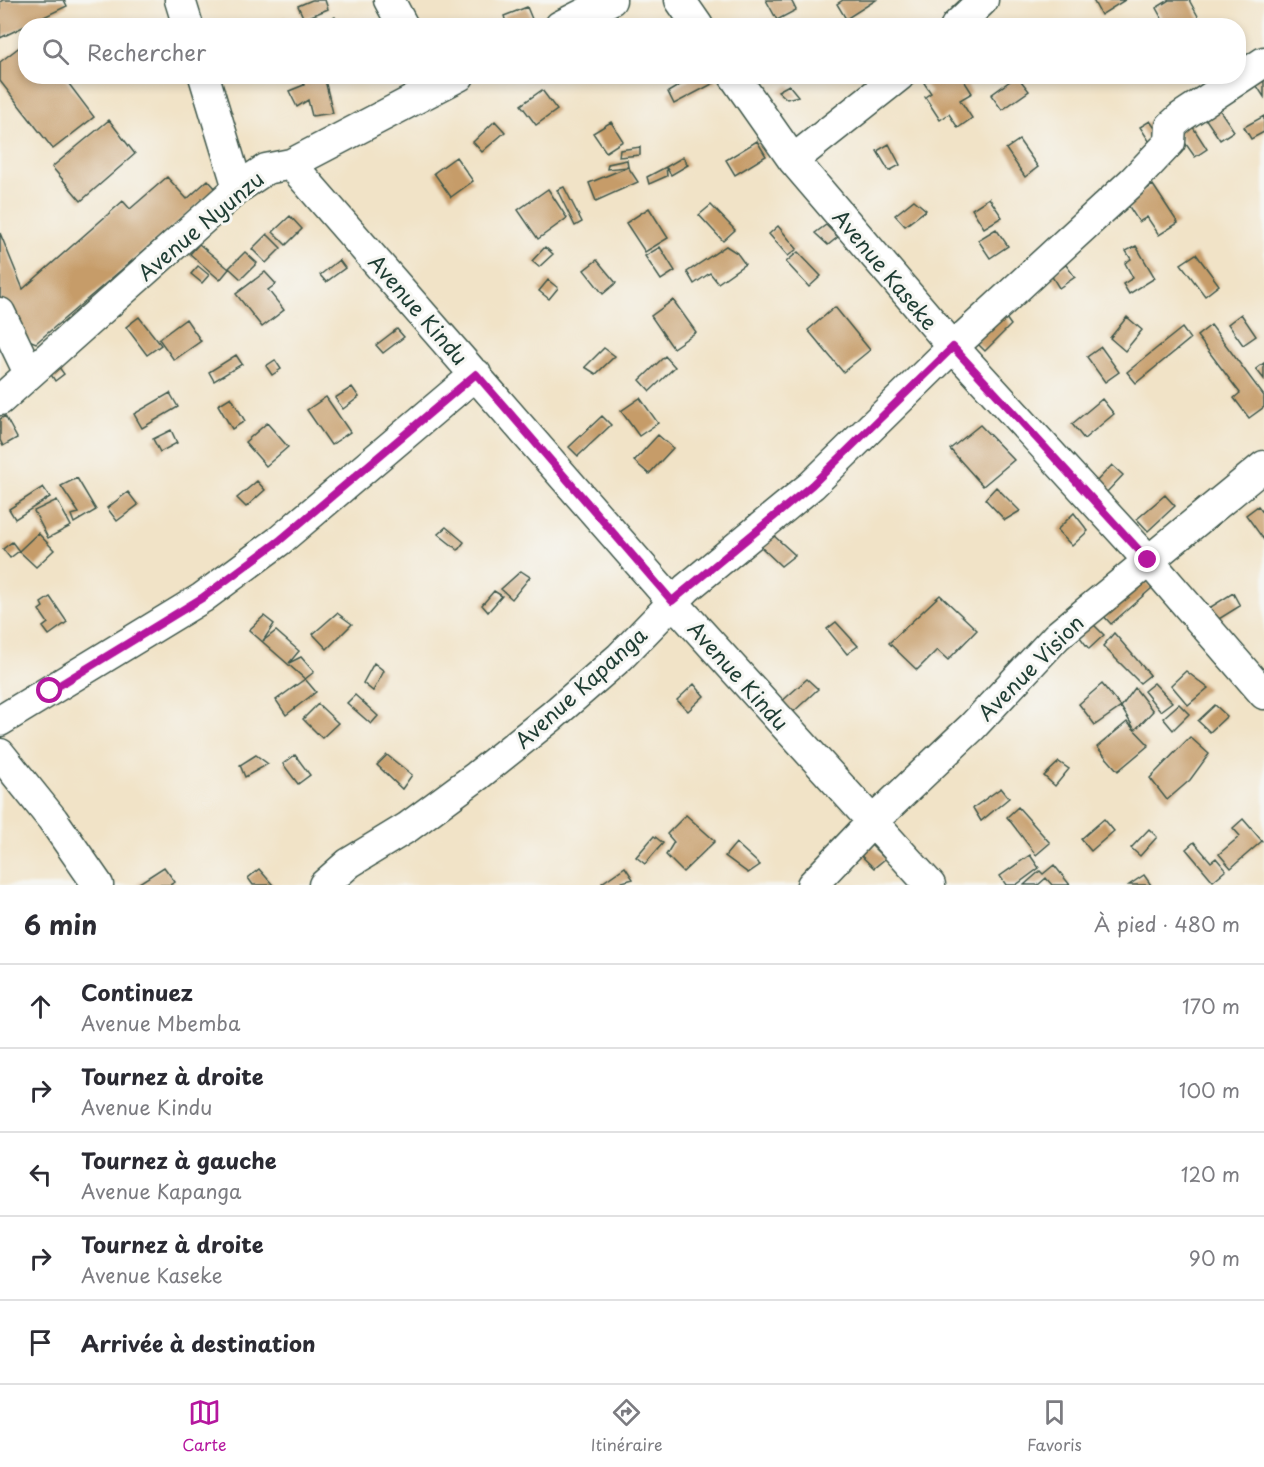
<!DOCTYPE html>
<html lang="fr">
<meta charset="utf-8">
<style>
:root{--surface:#fff;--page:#f2f2f3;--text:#2b2b33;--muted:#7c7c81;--line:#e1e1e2;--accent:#b5179e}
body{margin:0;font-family:"Playpen Sans",sans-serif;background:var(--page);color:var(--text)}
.stop{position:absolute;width:18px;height:18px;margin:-14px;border:4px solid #b5179e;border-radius:50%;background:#fff}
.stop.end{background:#b5179e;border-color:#fff;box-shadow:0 2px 6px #0008}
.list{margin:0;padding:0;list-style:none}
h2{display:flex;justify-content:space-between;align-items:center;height:78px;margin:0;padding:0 24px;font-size:26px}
h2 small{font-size:20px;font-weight:400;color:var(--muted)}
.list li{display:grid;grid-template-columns:39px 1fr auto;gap:18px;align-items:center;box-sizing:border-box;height:84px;padding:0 24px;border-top:2px solid var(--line)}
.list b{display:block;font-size:22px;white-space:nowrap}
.list p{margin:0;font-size:20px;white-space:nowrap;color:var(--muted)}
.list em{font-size:20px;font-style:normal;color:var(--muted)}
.icon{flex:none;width:33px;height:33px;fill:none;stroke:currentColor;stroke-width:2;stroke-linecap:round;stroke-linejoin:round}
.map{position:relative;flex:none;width:1264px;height:885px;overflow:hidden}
.search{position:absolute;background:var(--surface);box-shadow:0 3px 9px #0003;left:18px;right:18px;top:18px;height:66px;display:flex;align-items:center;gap:15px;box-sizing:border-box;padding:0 21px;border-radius:24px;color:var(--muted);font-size:22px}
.sheet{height:498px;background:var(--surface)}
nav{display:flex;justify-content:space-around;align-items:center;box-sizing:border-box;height:84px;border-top:2px solid var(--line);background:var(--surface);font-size:16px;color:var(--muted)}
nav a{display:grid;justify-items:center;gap:3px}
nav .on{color:var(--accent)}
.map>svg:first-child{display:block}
</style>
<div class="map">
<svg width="1264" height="885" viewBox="0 0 1264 885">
<rect width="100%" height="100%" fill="#f6f6f2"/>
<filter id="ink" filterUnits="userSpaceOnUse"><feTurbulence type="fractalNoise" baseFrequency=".0167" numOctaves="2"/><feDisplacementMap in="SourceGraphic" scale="12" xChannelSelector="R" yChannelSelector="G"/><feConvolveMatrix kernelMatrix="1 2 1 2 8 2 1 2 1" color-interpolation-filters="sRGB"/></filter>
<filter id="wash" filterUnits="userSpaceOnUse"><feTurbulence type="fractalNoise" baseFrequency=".008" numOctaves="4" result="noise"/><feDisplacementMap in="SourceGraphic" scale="24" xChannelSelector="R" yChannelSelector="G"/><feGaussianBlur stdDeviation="1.35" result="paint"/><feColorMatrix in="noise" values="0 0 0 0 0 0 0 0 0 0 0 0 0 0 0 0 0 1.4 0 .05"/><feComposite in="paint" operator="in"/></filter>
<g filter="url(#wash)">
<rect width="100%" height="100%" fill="#f1e3c7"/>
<g id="blocks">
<!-- building -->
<path fill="#c69c69" d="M3,0H64L67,6L0,38V2Z
M312,0H325L328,9L304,19L298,6Z
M766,0H791L796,10L777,20Z
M843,0H876L846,19L837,4Z
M1093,0H1125L1101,15Z
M1169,0H1189L1200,20L1191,26H1166L1156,8Z
M527,7L532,19L515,26H507L504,16Z
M285,17L288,26H271L270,24Z
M335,17L339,26H315Z
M26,42V76H63L94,117L53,149L0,81V62Z
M1264,66V97L1250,75Z
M303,76H324L333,113L312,116L308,100L297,107L289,91L304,85Z
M695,76H712L716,82L674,104L668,92Z
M934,76H961L972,93L960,100L972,118L958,128L949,114L940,120L925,97L931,93L924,83Z
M1017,76L1029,91L1002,110L991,95Z
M789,85L798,96L787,99L778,91Z
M542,90L557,110L536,125L521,105Z
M1215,103L1234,131L1220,140L1201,112Z
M1264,116V132L1251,139L1244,127Z
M109,120L135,154L81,201L52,167Z
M495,121L505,132L482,152L473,142Z
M1150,121L1161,137L1151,144L1140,127Z
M1189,121L1207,149L1195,157L1176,130Z
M611,122L623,141L606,152L593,133Z
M1019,140L1038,167L1025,177L1006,149Z
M757,141L766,156L735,175L726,160Z
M889,144L900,165L889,171L877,151Z
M640,147V155L619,157L620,150Z
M456,157L473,181L451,197L434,173Z
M683,157L688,165L671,175L666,167Z
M627,160L628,167L638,182L596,201L589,183L628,167L607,169L608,164Z
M666,167L667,176L649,184L647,177Z
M167,177L187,199L208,180L216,189L36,343L17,335L0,305V233L23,289L123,201L130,209Z
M1153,185L1178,223L1159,235L1147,217L1139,222L1126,202Z
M564,187L582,222L575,226L557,190Z
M548,189L567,218L538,239L518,210Z
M989,198L1002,217L984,228L972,209Z
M914,200L926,210L905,226L895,215Z
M711,205L735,230L723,241L699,215Z
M649,208L668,238L645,252L626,223Z
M290,216L302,229L286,245L273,232Z
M826,225L838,237L828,245L815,233Z
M778,226L797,249L788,256L769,234Z
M996,229L1008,246L990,258L978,240Z
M267,234L281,248L266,263L252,249Z
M199,244L229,269L220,280L190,254Z
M726,246L737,253L745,264L718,283L710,273L694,284L687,272Z
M1136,246L1155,278L1129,294L1123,284L1133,278L1125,263L1131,259L1126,251Z
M545,247L553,254L539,267L532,261Z
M660,247L675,271L661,280L645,256Z
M245,252L257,263L241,279L229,268Z
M798,252L821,276L809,287L786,262Z
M1196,254L1219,285L1205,296L1181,264Z
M339,260L345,268L326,282L320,275Z
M597,260L616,283L603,294L584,270Z
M1066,265L1075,277L1059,288L1051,275Z
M198,266L209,275L202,283L191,274Z
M265,272L276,284L268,290L284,310L262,327L236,294Z
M548,280L558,288L549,299L539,291Z
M673,300L696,332L673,348L651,316Z
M835,307L870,350L843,372L808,330Z
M1003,314L1011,325L985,351L975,341Z
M1241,314L1256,336L1243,345L1228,324Z
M139,317L161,345L147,355L126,327Z
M1127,317L1142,330L1125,351L1110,338Z
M186,319L201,341L174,360L159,339Z
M1211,325L1264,396V407L1249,418L1234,398L1240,393L1197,336Z
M1182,328L1190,339L1136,383L1127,372Z
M397,329L404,337L383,353L376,345Z
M1101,347L1119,372L1105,382L1087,357Z
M604,348L615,356L596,374L585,367Z
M236,355L242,364L214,381L209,372Z
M665,356L675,367L650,391L640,380Z
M53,359L64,374L55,381L45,365Z
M275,360L281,369L272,375L266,366Z
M1264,363V379L1256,369Z
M352,387L359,397L343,409L335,398Z
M170,393L178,407L142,428L134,414Z
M231,397L245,421L232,429L218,405Z
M326,397L350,432L331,445L307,410Z
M640,398L658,423L639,436L621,411Z
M1102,399L1114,414L1084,439L1072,424Z
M5,416L17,438L3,446L0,440V419Z
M602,416L611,425L578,456L569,447Z
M267,423L288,447L266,466L245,442Z
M980,425L1014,460L983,486L950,449Z
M171,430L177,443L160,452L153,439Z
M658,435L673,448L649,474L634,461Z
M1112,465L1123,475L1105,494L1094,484Z
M77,478L96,510L74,523L71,515L79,513L61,486Z
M257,481L265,490L246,507L237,498Z
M43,487L50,497L15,519L9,509Z
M996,487L1020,511L1005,520L985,499Z
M128,492L138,505L117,521L107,508Z
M1165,495L1175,506L1148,531L1137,519Z
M57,500L71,526L48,538L34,511Z
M1258,506L1264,514V540L1246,515Z
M1074,513L1088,531L1072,546L1057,530Z
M446,527L464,542L458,550L438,534Z
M38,533L54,550L36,567L19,551Z
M773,535L795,555L781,566L761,547Z
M12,542L19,551L10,558L3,549Z
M521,571L530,577L512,599L501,589Z
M1142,576L1152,588L1111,624L1101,613Z
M494,591L502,596L488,612L482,605Z
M1233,593L1240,606L1214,622L1206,610Z
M940,595L977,630L948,660L937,650L917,670L889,643Z
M50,597L67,622L49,635L43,627L48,623L39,610L43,607L41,603Z
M337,613L352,624L327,649L313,634Z
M264,616L274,624L263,641L276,631L299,651L289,663L301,657L314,672L305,679L249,630Z
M1086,617L1104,635L1089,649L1073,628Z
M836,622L858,646L847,654L827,629Z
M1114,633L1150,675L1140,683L1103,646Z
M374,663L384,671L373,691L363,683Z
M1186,671L1208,688L1188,705L1171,685Z
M305,679L316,692L286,715L276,700Z
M807,679L818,689L790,715L780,703Z
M1154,683L1172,702L1160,711L1144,691Z
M694,684L704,696L688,711L677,700Z
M1102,684L1121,707L1095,725L1079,704Z
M1135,688L1153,711L1135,730L1121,707Z
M355,695L378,716L371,724L347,703Z
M318,704L338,723L322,738L303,719Z
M1179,704L1189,714L1173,730L1163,718Z
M1215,705L1227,716L1210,732L1198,721Z
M1127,722L1149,745L1118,771L1097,747Z
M1190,737L1209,754L1190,780L1167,800L1150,778Z
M256,755L268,764L245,777L240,765Z
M295,755L310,775L298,784L283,764Z
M387,755L412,775L402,789L377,765Z
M1059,762L1069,769L1055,786L1044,776Z
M1001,788L1009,798L981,821L973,808Z
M1018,807L1050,843L1036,855L1007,817Z
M686,815L715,841L683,872L666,855L674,842L667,834Z
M1104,819L1114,831L1091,851L1081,839Z
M1243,819L1262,841L1231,868L1219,854L1240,836L1233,828Z
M1149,829L1157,837L1140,856L1131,848Z
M654,836L663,843L645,864L636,857Z
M863,837L885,859L874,868L853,848Z
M1194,842L1211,862L1216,858L1226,870L1213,881L1186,849Z
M736,843L760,865L748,873L725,856Z
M1030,855L1039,868L1016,885H1006L1000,876Z
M1054,865L1070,885H1052L1046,878L1038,885H1024L1040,871L1043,874Z
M164,867L175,882L170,885H136Z
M625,867L633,879L622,882V885H603L602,883Z
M259,869L273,885H253L248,878Z
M1144,875L1151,885H1129Z"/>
</g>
</g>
<g filter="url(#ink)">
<use href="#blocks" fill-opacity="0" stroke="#3e564a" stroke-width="1.5"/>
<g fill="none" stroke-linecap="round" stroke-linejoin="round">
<!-- minor casing -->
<g stroke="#3e564a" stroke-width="33">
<path id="minor" d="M180,0L188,26
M389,0L403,26
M680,0L698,26
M560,26L611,0
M956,26L983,0
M204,76L238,188
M734,76L793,160L953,347L1148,560L1264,694
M793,160L899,76
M291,164L672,601L930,885
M0,313L29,373
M0,400L238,188L266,169L291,164L459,76
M0,721L202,598L279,541L476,374
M0,754L53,820L98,885
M324,885L349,863L408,827L477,776L551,717L620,657L687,588L812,485L953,347L1132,182L1170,142L1171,126L1181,117L1264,62
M812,885L873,821L973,726L1057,636L1264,466"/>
</g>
<!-- minor -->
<use href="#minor" stroke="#fff" stroke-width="30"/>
</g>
</g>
<g fill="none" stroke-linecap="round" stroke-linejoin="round" filter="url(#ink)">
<!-- route -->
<path stroke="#b5179e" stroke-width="8" d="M50,691L202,598L279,541L476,374L672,601L812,485L953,347L1148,560"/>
</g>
<g text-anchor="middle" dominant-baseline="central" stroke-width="6" stroke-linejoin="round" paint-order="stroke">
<!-- street labels -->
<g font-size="21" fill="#1f3d34" stroke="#f6f6f2">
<text transform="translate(200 225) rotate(-40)">Avenue Nyunzu</text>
<text transform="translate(886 269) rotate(50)">Avenue Kaseke</text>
<text transform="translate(419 309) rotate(49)">Avenue Kindu</text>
<text transform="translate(1030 667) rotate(-45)">Avenue Vision</text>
<text transform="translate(739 675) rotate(48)">Avenue Kindu</text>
<text transform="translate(580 687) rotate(-42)">Avenue Kapanga</text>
</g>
</g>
</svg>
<div class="stop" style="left:50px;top:691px"></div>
<div class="stop end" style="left:1148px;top:560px"></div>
<div class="search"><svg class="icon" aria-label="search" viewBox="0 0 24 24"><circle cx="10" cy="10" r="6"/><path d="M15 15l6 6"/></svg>Rechercher</div>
</div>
<section class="sheet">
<h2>6 min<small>À pied · 480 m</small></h2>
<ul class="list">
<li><svg class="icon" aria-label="ahead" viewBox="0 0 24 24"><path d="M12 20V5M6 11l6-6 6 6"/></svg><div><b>Continuez</b><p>Avenue Mbemba</p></div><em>170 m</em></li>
<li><svg class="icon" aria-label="right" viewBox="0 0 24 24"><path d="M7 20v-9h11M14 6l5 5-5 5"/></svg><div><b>Tournez à droite</b><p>Avenue Kindu</p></div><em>100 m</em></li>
<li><svg class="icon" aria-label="left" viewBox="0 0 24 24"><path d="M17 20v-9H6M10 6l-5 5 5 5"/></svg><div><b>Tournez à gauche</b><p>Avenue Kapanga</p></div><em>120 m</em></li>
<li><svg class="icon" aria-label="right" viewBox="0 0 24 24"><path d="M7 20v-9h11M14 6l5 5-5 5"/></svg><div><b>Tournez à droite</b><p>Avenue Kaseke</p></div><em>90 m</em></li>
<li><svg class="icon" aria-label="arrive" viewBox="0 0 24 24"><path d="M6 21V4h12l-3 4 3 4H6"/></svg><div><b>Arrivée à destination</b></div></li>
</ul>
</section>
<nav>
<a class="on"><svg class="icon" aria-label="map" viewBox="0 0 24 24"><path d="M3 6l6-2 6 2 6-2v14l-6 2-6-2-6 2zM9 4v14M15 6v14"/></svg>Carte</a>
<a><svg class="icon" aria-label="directions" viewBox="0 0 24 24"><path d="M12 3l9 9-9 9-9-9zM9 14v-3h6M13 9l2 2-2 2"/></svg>Itinéraire</a>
<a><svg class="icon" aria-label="saved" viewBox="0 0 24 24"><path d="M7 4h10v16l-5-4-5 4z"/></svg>Favoris</a>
</nav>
